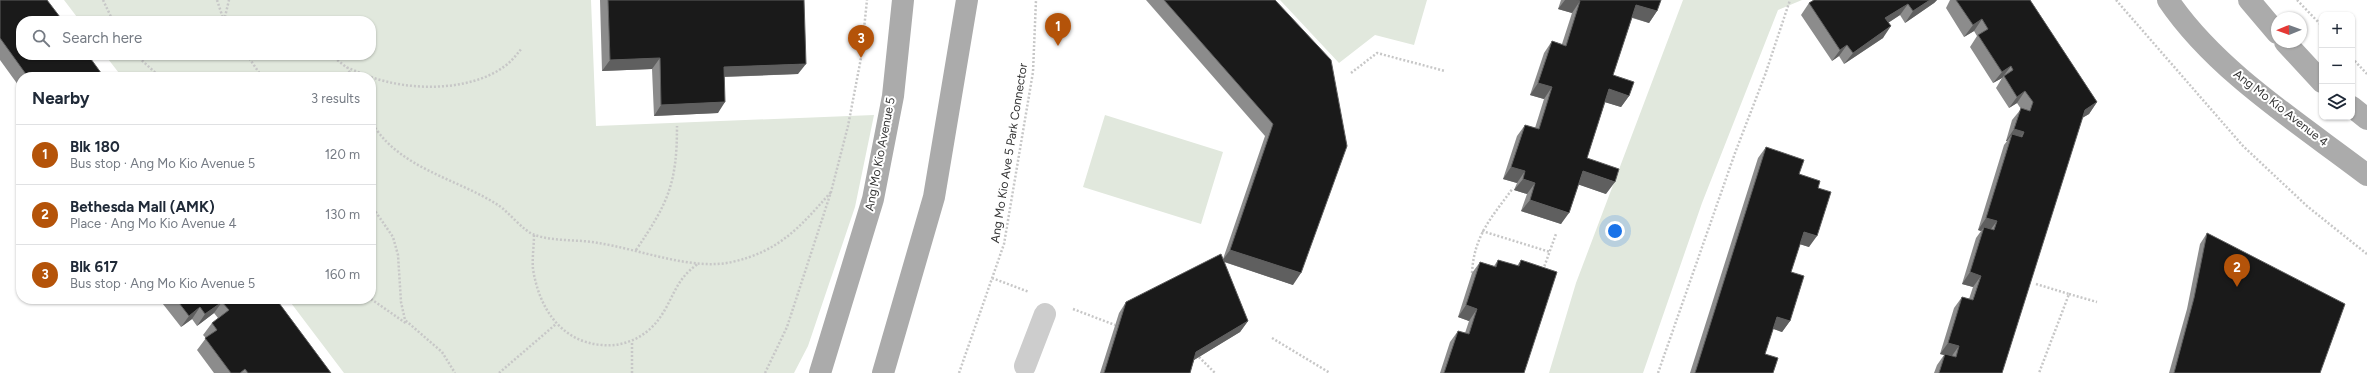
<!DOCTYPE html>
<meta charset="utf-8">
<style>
:root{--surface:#fff;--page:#f6f6f7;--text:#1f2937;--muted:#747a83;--line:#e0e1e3;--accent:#b45309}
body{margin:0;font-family:Figtree,sans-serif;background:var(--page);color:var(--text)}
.controls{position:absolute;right:12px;top:12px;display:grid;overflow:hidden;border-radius:8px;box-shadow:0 1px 3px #0004}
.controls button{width:36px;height:36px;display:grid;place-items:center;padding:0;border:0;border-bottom:1px solid var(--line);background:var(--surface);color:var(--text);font:20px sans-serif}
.compass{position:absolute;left:2271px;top:12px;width:36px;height:36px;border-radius:50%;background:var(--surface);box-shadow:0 1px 3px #0004;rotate:269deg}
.you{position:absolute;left:1615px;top:231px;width:14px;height:14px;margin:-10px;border:3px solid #fff;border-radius:50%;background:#1a73e8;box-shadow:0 0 0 6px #1a73e833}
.badge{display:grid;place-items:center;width:26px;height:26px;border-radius:50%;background:var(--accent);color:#fff;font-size:13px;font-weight:700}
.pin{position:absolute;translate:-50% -33px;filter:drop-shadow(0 1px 2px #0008)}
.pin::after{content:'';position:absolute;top:21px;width:14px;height:12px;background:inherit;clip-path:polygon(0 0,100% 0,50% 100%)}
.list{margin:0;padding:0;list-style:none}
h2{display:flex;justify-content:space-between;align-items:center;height:52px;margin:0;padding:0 16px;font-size:17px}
h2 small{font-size:13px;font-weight:400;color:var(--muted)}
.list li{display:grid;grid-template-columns:26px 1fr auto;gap:12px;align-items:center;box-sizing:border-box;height:60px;padding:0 16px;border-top:1px solid var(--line)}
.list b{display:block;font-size:15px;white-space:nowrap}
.list p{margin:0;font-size:13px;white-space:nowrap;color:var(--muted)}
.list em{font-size:13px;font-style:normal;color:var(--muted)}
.icon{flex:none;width:22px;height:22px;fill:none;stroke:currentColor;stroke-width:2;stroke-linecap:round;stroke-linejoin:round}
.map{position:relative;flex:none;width:2367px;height:373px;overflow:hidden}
.search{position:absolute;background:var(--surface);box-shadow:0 1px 3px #0004;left:16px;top:16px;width:360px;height:44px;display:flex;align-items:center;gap:10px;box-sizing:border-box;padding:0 14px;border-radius:16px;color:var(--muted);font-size:15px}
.panel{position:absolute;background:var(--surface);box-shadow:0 1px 3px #0004;left:16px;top:72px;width:360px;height:232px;border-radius:16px}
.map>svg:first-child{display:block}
</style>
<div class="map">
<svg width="2367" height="373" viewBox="0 0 2367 373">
<rect width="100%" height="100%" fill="#fff"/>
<!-- green -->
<path fill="#e1e8dd" d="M64,0H591L596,126L874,115L855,207L808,346L794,373H344L288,299H371V77H122L105,55H371V21H80Z
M1280,0H1427L1414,45L1375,35L1339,63Z
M1683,0H1802L1778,10L1702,203L1643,373H1549L1576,283Z
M1105,115L1223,152L1201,224L1083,187Z"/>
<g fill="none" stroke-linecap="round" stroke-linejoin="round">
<!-- path -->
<path stroke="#c7c7c7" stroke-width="2.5" stroke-dasharray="2 2" stroke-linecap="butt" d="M103,0L113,21
M217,0L224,21
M2116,0L2243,146L2308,207L2367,254
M2297,0L2322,26
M224,21L229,0
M136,55L160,77
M247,55L262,77
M331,55L346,67L370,77
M2352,58L2367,74
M347,67L352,77
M1351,73L1377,53L1445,71
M371,77C410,91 470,92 505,66C512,61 517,54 522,48
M371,121C397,168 456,178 498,205C509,212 524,232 535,235C555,242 578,239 598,243C639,249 692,271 732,262C780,251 800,227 831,192
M371,205L393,237L398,255L401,302L405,320L442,352L455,373
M1482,231L1550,252
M534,235C534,246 532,258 533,269C539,308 561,342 602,345C620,347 639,340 652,327C673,306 672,281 698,264
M636,250C668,203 677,184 677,126
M1543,270L1556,234
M1472,273C1474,235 1492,217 1513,188
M992,278L1029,292
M2036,284L2069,294L2039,373
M2069,294L2097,302
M371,299L407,324
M1073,309L1115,325
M1272,338L1330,373
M1199,357L1215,373
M499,373L556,324
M632,373V341
M765,373L787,327L831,192L848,126L861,58L867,0
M959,373L1004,244L1033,72L1036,0
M1658,373L1735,153L1765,75L1790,0"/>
<!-- minor -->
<path stroke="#cdcdcd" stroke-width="22" d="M1025,366L1045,314"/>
<!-- major -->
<path stroke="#ababab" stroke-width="22" d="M2168,0C2216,71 2299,123 2367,175
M2249,0L2277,33
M2285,42L2322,82
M2352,107L2367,119
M820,373L873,199L893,96L903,0
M883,373L934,197L967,0"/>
</g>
<!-- wall -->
<path fill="#8c8c8c" d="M0,0L104,77H21V89L0,60Z
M600,0H804L798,74L724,77L718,113L654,116L652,69L602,71Z
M1146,0H1275L1293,285L1224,262L1248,321L1240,332L1194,360L1190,373H1100L1119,313L1126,302L1223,259L1265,136Z
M1561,0H1661L1657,11L1649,23L1632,18L1613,75L1629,96L1621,107L1605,102L1587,158L1606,194L1578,184L1561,224L1521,211L1527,194L1514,190L1517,183L1503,179L1517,136L1525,125L1535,128L1544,99L1530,95L1544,53L1552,41L1562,44L1572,13L1558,9Z
M1814,0H1937L1934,3L1905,23L1900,15L1888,23L1883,38L1844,64L1839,56L1832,61L1801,15L1809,3Z
M1950,0H2030L2097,102L2089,114L2082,118L2002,373H1934L1937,365L1944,355L1940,354L1954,308L1962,297L1969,299L1973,287L1962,284L1976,238L1981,231L1978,230L2004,145L2007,141H2006L2012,120L2021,109L2017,103L2009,108L1996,88L2002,78L1993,83L1970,47L1977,36L1974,31L1964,37L1946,8Z
M1766,147L1818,188L1809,247L1800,244L1791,272L1790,321L1782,332L1773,329L1765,354L1773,373H1690L1758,158Z
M2207,233L2320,373H2169L2187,309L2200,244Z
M1498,260L1517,266L1521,260L1524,373H1440L1450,342L1458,331L1465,333L1469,321L1458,317L1472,273L1480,262L1494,266Z
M159,299H276L331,373H214L197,350L206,338L203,335L212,323L218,318L214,313L197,326L192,319L181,327Z"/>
<!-- shaded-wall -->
<path fill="#5f5f5f" d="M1565,0H1576L1580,1L1572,13L1558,9Z
M1930,0H1937L1934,3L1905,23L1913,11Z
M1908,4L1900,15L1877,30L1885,18Z
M1636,5L1657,11L1649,23L1628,16Z
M1982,19L1974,31L1964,37L1973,25Z
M1891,26L1883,38L1844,64L1853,53Z
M1847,45L1839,56L1832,61L1840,50Z
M660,58L652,69L602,71L610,60Z
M806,64L798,74L716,77L724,67Z
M2011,66L2002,78L1993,83L2002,72Z
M1538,83L1552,87L1544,99L1530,95Z
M1609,89L1629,96L1621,107L1601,101Z
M2025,91L2017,103L2009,108L2017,97Z
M725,102L718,113L654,116L661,105Z
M2097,102L2089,114L2077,121L2085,110Z
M2014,129L2024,132L2016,144L2012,134L2007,141H2006Z
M1511,167L1525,171L1517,183L1503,179Z
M1583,171L1615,182L1606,194L1574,183Z
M1523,179L1535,183L1527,194L1514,190Z
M1530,200L1569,213L1561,224L1521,211Z
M1986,218L1997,221L1988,233L1984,227L1981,231L1978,230Z
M1804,232L1817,236L1809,247L1796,243Z
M1230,250L1301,273L1293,285L1222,261Z
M1970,272L1981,276L1973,287L1962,284Z
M222,302L214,313L197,326L205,314Z
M1466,305L1477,309L1469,321L1458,317Z
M200,307L192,319L181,327L189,316Z
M1777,317L1790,321L1782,332L1769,327Z
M1248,321L1240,332L1189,363L1196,352Z
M1948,343L1959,346L1951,357L1945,354L1944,355L1940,354Z"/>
<!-- building -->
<path fill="#1a1a1a" stroke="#5f5f5f" d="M0,0H47L63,21H21V55H88L104,77H28L0,38Z
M608,0H804L806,64L724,67L725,102L661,105L660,58L610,60Z
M1164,0H1275L1331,60L1347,146L1301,273L1230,250L1273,124Z
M1576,0H1661L1657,11L1636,5L1613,75L1634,82L1629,96L1609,89L1587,158L1619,169L1615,182L1583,171L1569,213L1530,200L1535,183L1523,179L1525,171L1511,167L1525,125L1539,129L1552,87L1538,83L1552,41L1566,46L1580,1Z
M1814,0H1930L1913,11L1908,4L1885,18L1891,26L1853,53L1847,45L1840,50L1809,3Z
M1956,0H2030L2097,102L2085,110L2002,373H1939L1945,354L1956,357L1959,346L1948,343L1962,297L1973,300L1981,276L1970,272L1984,227L1994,230L1997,221L1986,218L2012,134L2022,137L2024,132L2014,129L2021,108L2030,111L2033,102L2025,91L2017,97L2004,76L2013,70L2011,66L2002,72L1978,35L1988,29L1982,19L1973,25Z
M1766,147L1804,160L1799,174L1820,181L1818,188L1831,192L1817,236L1804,232L1791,272L1804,276L1790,321L1777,317L1765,354L1778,358L1773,373H1695Z
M2207,233L2345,304L2320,373H2174L2194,298Z
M1221,254L1248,321L1196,352L1190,373H1104L1126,302Z
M1498,260L1519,266L1521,260L1557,272L1524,373H1444L1458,331L1469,334L1477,309L1466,305L1480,262L1496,267Z
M176,299H276L331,373H248L245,369L240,373H231L205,338L217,330L212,323L229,310L222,302L205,314L200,307L189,316Z"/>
<g text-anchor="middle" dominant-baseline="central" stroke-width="4" stroke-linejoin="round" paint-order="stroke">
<!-- street labels -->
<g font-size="12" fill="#333" stroke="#fff">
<text transform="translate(2281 108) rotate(38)">Ang Mo Kio Avenue 4</text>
<text transform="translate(1009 153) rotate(-81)">Ang Mo Kio Ave 5 Park Connector</text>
<text transform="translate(880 154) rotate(-79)">Ang Mo Kio Avenue 5</text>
</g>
</g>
</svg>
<div class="controls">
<button>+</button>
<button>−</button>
<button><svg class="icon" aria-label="layers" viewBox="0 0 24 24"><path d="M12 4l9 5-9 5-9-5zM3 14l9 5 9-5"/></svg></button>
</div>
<svg class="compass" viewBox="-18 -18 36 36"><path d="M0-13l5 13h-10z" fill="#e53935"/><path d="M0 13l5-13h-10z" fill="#747a83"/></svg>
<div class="you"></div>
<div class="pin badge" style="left:1058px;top:46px">1</div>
<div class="pin badge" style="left:2237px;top:287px">2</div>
<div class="pin badge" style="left:861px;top:58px">3</div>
<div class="search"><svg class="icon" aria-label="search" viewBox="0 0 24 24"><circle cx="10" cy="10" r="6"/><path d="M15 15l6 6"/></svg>Search here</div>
<section class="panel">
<h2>Nearby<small>3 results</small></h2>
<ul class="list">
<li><span class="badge">1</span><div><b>Blk 180</b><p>Bus stop · Ang Mo Kio Avenue 5</p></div><em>120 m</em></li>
<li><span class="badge">2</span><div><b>Bethesda Mall (AMK)</b><p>Place · Ang Mo Kio Avenue 4</p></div><em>130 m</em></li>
<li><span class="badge">3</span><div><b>Blk 617</b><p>Bus stop · Ang Mo Kio Avenue 5</p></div><em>160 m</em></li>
</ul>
</section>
</div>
